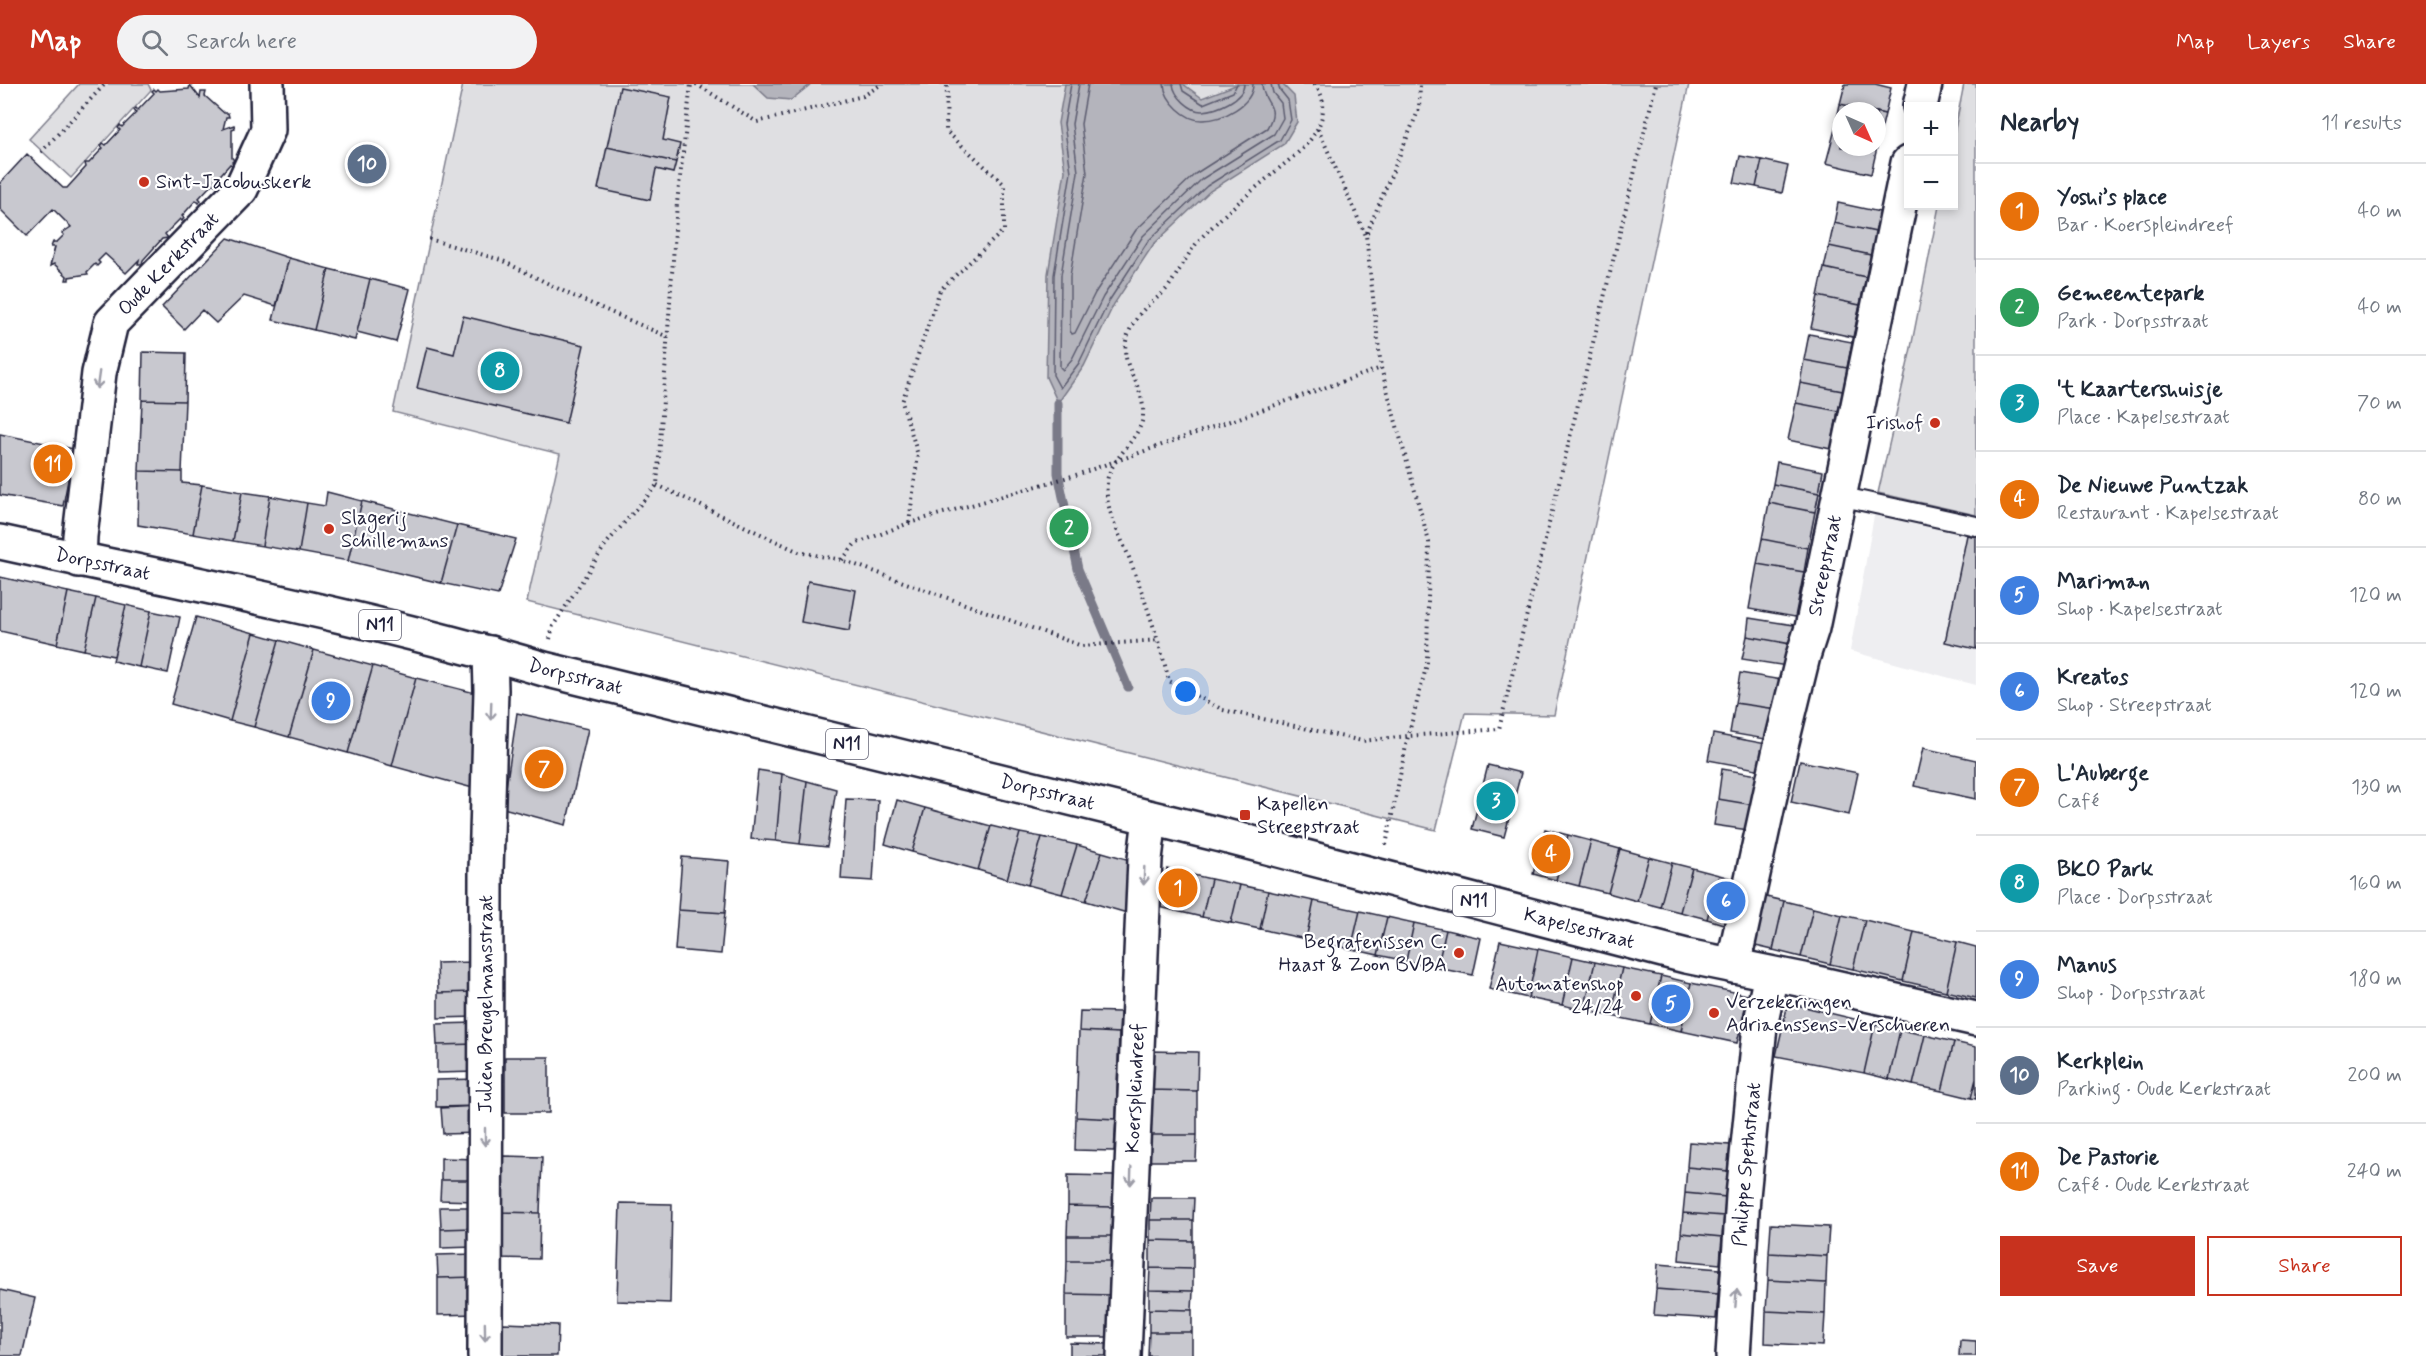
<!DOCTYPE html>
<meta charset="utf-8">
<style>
:root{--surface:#fff;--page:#f2f2f3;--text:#1f2937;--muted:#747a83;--line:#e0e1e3;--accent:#c8321e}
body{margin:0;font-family:Mynerve,sans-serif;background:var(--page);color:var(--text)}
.controls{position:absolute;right:18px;top:18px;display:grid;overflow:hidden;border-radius:0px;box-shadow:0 3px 9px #0003}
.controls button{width:54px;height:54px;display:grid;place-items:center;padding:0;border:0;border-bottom:2px solid var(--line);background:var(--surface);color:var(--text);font:30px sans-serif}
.compass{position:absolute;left:1832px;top:18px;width:54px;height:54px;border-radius:50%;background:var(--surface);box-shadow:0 3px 9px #0003;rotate:135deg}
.you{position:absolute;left:1186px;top:608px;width:21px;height:21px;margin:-15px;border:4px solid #fff;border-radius:50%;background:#1a73e8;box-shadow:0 0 0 9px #1a73e833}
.badge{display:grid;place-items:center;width:39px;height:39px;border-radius:50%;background:var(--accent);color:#fff;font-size:20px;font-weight:700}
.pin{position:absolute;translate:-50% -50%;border:3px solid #fff;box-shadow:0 2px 6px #0006}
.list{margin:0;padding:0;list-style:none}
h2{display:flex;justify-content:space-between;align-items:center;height:78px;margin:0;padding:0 24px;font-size:26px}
h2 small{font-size:20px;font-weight:400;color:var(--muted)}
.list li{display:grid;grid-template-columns:39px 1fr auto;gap:18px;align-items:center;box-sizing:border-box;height:96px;padding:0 24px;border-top:2px solid var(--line)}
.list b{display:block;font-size:22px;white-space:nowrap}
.list p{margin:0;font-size:20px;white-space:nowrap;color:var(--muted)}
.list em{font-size:20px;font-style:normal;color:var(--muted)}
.actions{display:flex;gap:12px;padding:18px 24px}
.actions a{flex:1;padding:14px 0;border:2px solid var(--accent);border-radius:0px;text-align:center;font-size:21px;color:var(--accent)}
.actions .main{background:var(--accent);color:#fff}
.icon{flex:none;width:33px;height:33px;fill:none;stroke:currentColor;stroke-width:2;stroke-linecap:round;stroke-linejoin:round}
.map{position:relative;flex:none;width:1976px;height:1272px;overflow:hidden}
header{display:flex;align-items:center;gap:36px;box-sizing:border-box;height:84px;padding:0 30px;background:var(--accent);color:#fff}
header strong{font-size:28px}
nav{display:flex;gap:33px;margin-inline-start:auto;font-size:21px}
.search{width:420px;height:54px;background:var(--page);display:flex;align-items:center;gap:15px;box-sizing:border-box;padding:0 21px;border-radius:33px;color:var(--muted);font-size:22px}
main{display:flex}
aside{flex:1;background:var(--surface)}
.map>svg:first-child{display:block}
</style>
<header>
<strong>Map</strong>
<div class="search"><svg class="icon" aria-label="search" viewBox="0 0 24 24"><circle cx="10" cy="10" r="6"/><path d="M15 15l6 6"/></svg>Search here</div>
<nav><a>Map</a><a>Layers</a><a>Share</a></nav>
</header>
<main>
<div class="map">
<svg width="1976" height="1272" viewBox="0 0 1976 1272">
<rect width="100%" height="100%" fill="#fff"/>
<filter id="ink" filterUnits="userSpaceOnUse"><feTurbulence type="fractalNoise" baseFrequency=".0167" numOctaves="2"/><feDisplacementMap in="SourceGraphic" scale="12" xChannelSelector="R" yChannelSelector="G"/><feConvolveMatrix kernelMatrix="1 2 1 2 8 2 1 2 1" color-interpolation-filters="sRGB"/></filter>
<g filter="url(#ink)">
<!-- built -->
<path fill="#eeeef1" d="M1964,0H1976V601L1850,567L1878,409L1910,269L1939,122H1954V50Z"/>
<!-- green -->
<path fill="#dfdfe2" stroke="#80808e" stroke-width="1.5" d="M79,0H148L151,6L71,94L29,55Z
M463,0H1689L1554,631L1465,629L1436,746L527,518L560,370L393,328Z
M1964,0H1976V431L1878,409L1910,269L1939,122H1954V50Z"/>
<!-- water -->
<path fill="#b4b4bc" stroke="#7a7a88" stroke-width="1.5" d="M753,0H811L791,16L768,14Z
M1065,0H1183L1202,14L1238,0H1282L1294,12L1297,38L1284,60L1210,107L1153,161L1114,220L1084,282L1058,319L1046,293L1048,190L1065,87L1058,39Z"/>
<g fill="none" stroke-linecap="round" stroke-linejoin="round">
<!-- shore -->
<path stroke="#5c5c6f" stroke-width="1.5" d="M1071,0L1064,40L1071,88L1054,191L1053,291L1060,304L1079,279L1109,217L1148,157L1207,102L1280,56L1291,36L1288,16L1280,6L1278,0
M1079,0L1072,40L1078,88L1061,191L1060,283L1063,286L1072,275L1103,213L1143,152L1202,95L1274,50L1283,34L1281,19L1273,9L1271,0
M1088,0L1081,40L1087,89L1070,192V247L1072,250L1075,249L1095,209L1136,146L1195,90L1267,44C1281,20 1263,22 1262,0
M1164,0C1165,17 1186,37 1203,36C1222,36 1253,21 1253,0
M1173,0C1174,12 1191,28 1203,27C1217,26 1244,15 1244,0
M1181,0L1183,7L1203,20L1233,8L1237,0"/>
<!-- stream -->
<path stroke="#7a7a88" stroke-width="9" d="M1058,319V389L1078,485L1128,603"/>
</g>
<!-- building -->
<path fill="#c8c8cf" stroke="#22223b" stroke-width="1.5" d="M1845,0H1875L1891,4L1885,30L1840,20Z
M190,1L200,14L201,8H206L205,12L224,29H228L229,33H226L223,45L234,41L235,44L232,45V74L234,76L232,78L234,80L233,82L230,80L215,97L217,99L215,101L213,99L199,114L201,116L199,119L196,116L182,132L184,134L182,137L180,135L165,150L168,154L162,155L143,176L142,180H138L139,176L126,189L105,170L98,177L100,179L97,182L95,180L87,188L88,190L69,193V196H66L67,192L54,180L50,182L55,163H51L53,158H57L64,151L62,149L71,143L53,125L27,152L0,125V99L27,70L63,104H67L86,83L85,79H89L103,64L101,62L103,59L106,61L120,46L118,44L120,41L122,43L136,29L134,26L136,24L138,26L154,9L152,7L154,5L156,7L158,5L160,7L189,5Z
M620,3L671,13L663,56L680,60L676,78L607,63Z
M1840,20L1873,27H1841V46L1835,45Z
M1877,28L1885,30L1879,55L1877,54Z
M1835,45L1841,46V63H1877V54L1879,55L1871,90L1826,79Z
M607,63L676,78L673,89L656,85L650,116L598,105Z
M1740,72L1762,76L1756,103L1734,99Z
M1762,76L1788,82L1782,109L1756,103Z
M1838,119L1880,128L1876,148L1834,139Z
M1834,139L1876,148L1871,171L1829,162Z
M228,154L289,174L276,222L244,212L216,239L202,226L184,245L162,223Z
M1829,162L1871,171L1866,193L1824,184Z
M289,174L329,185L314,246L273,236Z
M1824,184L1866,193L1860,221L1818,212Z
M329,185L370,195L355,256L314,246Z
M370,195L410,205L396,258L357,248Z
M1818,212L1860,221L1853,253L1811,244Z
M463,232L584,261L566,339L417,304L427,263L454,270Z
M1809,250L1852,258L1847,284L1804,276Z
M143,268L186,269L185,317L142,316Z
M1804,276L1847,284L1843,307L1800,299Z
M1800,299L1843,307L1838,327L1796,319Z
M142,316L185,317L182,388L139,387Z
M1796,319L1838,327L1831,365L1788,356Z
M0,350L74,365L63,422L0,411Z
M1777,378L1823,387L1819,409L1773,400Z
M139,387L182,388V399L202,401L193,450L138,441Z
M1773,400L1819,409L1815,428L1769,419Z
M202,401L242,408L233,457L193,450Z
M242,408L270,412L262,462L233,457Z
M327,408L362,417L348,477L299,468L307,419L325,422Z
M270,412L307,419L299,468L262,462Z
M362,417L457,441L441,499L348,477Z
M1769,419L1815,428L1808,464L1762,455Z
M457,441L516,455L498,511L441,499Z
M1967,451L1976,453V565L1945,558Z
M1762,455L1808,464L1804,488L1757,480Z
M1757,480L1804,488L1795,533L1749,525Z
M0,493L68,508L57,560L0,547Z
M808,497L856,506L849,547L801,538Z
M68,508L96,514L84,566L57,560Z
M96,514L126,521L114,572L84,566Z
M126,521L151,527L139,583L113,577Z
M151,527L180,533L168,589L139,583Z
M196,533L254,549L230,637L171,620Z
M1749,534L1794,541L1791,560L1747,552Z
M254,549L279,556L254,643L230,637Z
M1747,552L1791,560L1787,582L1742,575Z
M279,556L314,566L289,653L254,643Z
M314,566L373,582L348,669L289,653Z
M373,582L416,594L392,682L348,669Z
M1740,589L1782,596L1776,625L1735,619Z
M416,594L483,611L480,706L392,682Z
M1735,619L1776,625L1771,656L1730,649Z
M517,629L588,645L566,741L503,724Z
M1713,650L1772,661L1767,687L1708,676Z
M1923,664L1976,676V715L1914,702Z
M1800,677L1858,689L1849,731L1791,718Z
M1488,681L1521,689L1504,753L1472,745Z
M1722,685L1764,692L1760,722L1718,715Z
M758,686L782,690L776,757L751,755Z
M782,690L807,697L800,760L776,757Z
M807,697L836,705L827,763L800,760Z
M846,715L878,716L873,797L841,795Z
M1718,715L1760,722L1755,747L1714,741Z
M897,716L925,724L912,768L885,760Z
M925,724L991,742L978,786L912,768Z
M991,742L1020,749L1007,795L978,786Z
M1545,745L1568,751L1556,796L1533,790Z
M1020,749L1042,753L1028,801L1007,795Z
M1568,751L1591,757L1579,802L1556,796Z
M1042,753L1077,761L1062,810L1028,801Z
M1591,757L1620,765L1608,809L1579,802Z
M1077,761L1102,768L1086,817L1062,810Z
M1620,765L1649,773L1637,817L1608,809Z
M1102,768L1130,776L1127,829L1086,817Z
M682,773L729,777L725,829L678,826Z
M1649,773L1672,779L1660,823L1637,817Z
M1672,779L1692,784L1680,828L1660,823Z
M1692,784L1719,791L1707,835L1680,828Z
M1167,785L1211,795L1202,833L1159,823Z
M1719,791L1745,798L1733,843L1707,835Z
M1211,795L1240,801L1231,839L1202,833Z
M1240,801L1268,807L1260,845L1231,839Z
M1268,807L1314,817L1306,855L1260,845Z
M1758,811L1784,817L1773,866L1747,860Z
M1314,817L1360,827L1351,865L1306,855Z
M1784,817L1813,824L1801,873L1773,866Z
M1813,824L1842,831L1830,880L1801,873Z
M678,826L725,829L721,870L675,866Z
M1360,827L1387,833L1378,871L1351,865Z
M1842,831L1865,836L1853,885L1830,880Z
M1387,833L1414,839L1406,877L1378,871Z
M1865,836L1914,848L1903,897L1853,885Z
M1414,839L1446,846L1437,884L1406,877Z
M1446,846L1481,854L1473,891L1437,884Z
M1914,848L1957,858L1946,907L1903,897Z
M1500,857L1538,865L1528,914L1489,905Z
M1957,858L1976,863V914L1946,907Z
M1538,865L1573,873L1562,921L1528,914Z
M1573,873L1595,878L1584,926L1562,921Z
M475,878V908L438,909L437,879Z
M1595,878L1622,884L1611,932L1584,926Z
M1622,884L1661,892L1650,940L1611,932Z
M1661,892L1691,899L1681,947L1650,940Z
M1691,899L1748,911L1737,959L1681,947Z
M475,908L476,933L438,934V909Z
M1788,919L1875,940L1864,989L1776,972Z
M1080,927L1120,928L1119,949L1079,947Z
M475,939L476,960L437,961L436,940Z
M1875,940L1900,946L1889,995L1864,989Z
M1900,946L1925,951L1913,1001L1889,995Z
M1079,947L1119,949L1116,1035L1076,1033Z
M1925,951L1954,958L1942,1007L1913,1001Z
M1954,958L1976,963V995L1971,1014L1942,1007Z
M476,960L477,988L437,989V961Z
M1150,967L1198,968L1197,1007L1150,1006Z
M505,973H549V1029H505Z
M478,995V1022L436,1023V996Z
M1976,995V1015L1971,1014Z
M1150,1006L1197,1007V1051H1150Z
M478,1022L479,1049L443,1050L441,1024Z
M1076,1033L1116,1035L1114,1067L1075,1066Z
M1150,1051H1197L1196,1077H1149Z
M1689,1058L1730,1061L1728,1087L1687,1083Z
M503,1072L542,1073L540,1129L501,1128Z
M441,1074L477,1075V1096H441Z
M1687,1083L1728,1087L1726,1113L1685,1109Z
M1068,1091L1114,1092V1123L1068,1122Z
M441,1096H477L476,1117L440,1116Z
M1685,1109L1726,1113L1724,1132L1683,1129Z
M1151,1114H1194L1193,1136H1150Z
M620,1119L672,1120L670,1219L617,1217Z
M1068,1122L1114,1123L1113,1152H1067Z
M440,1123H474V1144L441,1145Z
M501,1128L540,1129L539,1175L500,1174Z
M1683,1129L1724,1132L1722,1153L1681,1149Z
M1150,1136H1193V1157L1150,1156Z
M1771,1140L1829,1143L1827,1172L1769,1169Z
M474,1144L475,1163L441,1164V1145Z
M1681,1149L1722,1153L1720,1180L1679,1176Z
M1067,1152H1113V1177H1067Z
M1150,1156L1193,1157V1185L1150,1184Z
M1769,1169L1827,1172L1826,1199L1768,1196Z
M476,1170V1193L438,1194L437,1171Z
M1067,1177H1113L1112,1211L1066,1210Z
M1658,1180L1720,1185L1718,1210L1656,1205Z
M1150,1184L1193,1185V1207L1149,1206Z
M476,1193L477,1230L438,1231V1194Z
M1768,1196L1826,1199L1825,1230L1766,1227Z
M1656,1205L1718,1210L1716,1235L1654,1231Z
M0,1206L35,1214L22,1272H0Z
M1149,1206L1193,1207L1192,1226L1149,1225Z
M1066,1210L1112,1211V1253H1066Z
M1149,1225L1192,1226V1248H1149Z
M1766,1227L1825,1230L1823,1262L1765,1259Z
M503,1239L558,1241L557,1272H502Z
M1149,1248H1192V1272H1148Z
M1960,1256L1976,1257V1272H1959Z
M1070,1259L1110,1260L1109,1272H1070Z"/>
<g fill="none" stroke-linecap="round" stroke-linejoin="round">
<!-- lane casing -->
<g stroke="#22223b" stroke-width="22">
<path id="lane" d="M1839,412L1976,442"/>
</g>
<!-- street casing -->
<g stroke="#22223b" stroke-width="38">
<g id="street">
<path d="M1920,22L1925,0"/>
<path id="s1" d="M79,476L80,452L99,289L111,239L241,105L268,46L267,0"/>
<path id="s2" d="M1733,882L1779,670L1803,572L1812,544L1908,79"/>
<path id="s3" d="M485,1272L486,787L491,606L490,569"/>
<path id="s4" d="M1124,1272L1145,775L1150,734"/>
<path id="s5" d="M1733,1272L1743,1112L1760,942L1771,891"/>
</g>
</g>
<!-- primary casing -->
<g stroke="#22223b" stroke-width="38">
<g id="primary">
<path id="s6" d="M0,458C182,498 366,532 544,585L1221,751L1686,872L1804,896L1976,935"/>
</g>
</g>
<!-- path -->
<path stroke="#22223b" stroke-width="4" stroke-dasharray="1.5 4.5" stroke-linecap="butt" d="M696,0L757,38L863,12L882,0
M1314,0C1328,14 1324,34 1315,49C1306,64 1289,76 1276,87C1252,107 1227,127 1205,150C1190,164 1181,185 1169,202C1160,214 1145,221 1137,234C1106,278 1146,293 1143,332C1141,355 1108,376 1107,399C1104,426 1121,452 1130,476C1145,516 1159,556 1169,597L1223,626L1362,657L1408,652L1427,580L1429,458L1381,284L1366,151L1419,25L1420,0
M1318,45L1365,150
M41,68L105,0
M429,155L501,176L569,210L668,253
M657,401L799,468L842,476L1082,562L1159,556
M909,439L918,371L902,318L940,206L1004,146V100L946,47L947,0
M842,476L855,460L909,439L1079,390L1381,284
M550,555L553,542L606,460L657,401L677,119L691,0
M1386,761L1408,652L1499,645L1656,0"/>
<!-- lane -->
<use href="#lane" stroke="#fff" stroke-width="18"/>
<!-- street -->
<use href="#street" stroke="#fff" stroke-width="33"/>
<!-- primary -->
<use href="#primary" stroke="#fff" stroke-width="33"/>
</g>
<!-- one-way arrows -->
<defs><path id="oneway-shaft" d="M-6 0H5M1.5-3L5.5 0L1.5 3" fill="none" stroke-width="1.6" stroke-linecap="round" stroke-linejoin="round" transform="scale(1.5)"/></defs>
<g stroke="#9c9ca7">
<use href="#oneway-shaft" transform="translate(98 296) rotate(98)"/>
<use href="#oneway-shaft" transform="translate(491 627) rotate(92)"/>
<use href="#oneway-shaft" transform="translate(1144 792) rotate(92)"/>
<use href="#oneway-shaft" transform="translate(485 1053) rotate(90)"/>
<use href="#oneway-shaft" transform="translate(1131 1092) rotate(92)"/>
<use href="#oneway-shaft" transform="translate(1736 1214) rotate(-86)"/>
<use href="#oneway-shaft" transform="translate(485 1248) rotate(89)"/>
</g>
</g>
<!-- markers -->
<g fill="#c8321e" stroke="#fff" stroke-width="2">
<circle cx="144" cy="98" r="6"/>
<circle cx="1935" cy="339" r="6"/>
<circle cx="329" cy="445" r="6"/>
<rect x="1239" y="725" width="12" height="12" rx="3"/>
<circle cx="1459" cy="869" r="6"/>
<circle cx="1636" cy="912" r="6"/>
<circle cx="1714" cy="929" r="6"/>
</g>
<g text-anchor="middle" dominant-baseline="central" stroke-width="4.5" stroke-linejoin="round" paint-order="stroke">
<!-- shield labels -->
<g fill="#fff" stroke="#646476" stroke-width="1.5">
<rect x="359" y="526" width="42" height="30" rx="4.5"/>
<rect x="826" y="645" width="42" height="30" rx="4.5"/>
<rect x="1453" y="802" width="42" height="30" rx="4.5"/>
</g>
<g font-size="18" font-weight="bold" fill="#22223b">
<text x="380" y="541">N11</text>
<text x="847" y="660">N11</text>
<text x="1474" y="817">N11</text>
</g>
<!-- poi labels -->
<g font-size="20" fill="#22223b" stroke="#fff" text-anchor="start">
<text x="156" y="98">Sint-Jacobuskerk</text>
<text x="1923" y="339" text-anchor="end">Irishof</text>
<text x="341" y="434">Slagerij<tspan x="341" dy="23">Schillemans</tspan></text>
<text x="1257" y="720">Kapellen<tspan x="1257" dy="23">Streepstraat</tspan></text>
<text x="1447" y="858" text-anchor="end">Begrafenissen C.<tspan x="1447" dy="23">Haast &amp; Zoon BVBA</tspan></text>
<text x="1624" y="900" text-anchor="end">Automatenshop<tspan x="1624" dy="23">24/24</tspan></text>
<text x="1726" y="918">Verzekeringen<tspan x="1726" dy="23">Adriaenssens-Verschueren</tspan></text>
</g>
<!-- street labels -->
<g font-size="20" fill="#22223b" stroke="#fff">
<text stroke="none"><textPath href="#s1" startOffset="322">Oude Kerkstraat</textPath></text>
<text stroke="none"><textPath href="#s6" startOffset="105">Dorpsstraat</textPath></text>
<text stroke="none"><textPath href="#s2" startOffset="411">Streepstraat</textPath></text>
<text stroke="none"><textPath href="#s6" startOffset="591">Dorpsstraat</textPath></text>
<text stroke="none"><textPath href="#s6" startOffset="1077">Dorpsstraat</textPath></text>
<text stroke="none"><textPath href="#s6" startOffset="1626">Kapelsestraat</textPath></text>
<text stroke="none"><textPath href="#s3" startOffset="352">Julien Breugelmansstraat</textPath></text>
<text stroke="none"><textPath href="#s4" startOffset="268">Koerspleindreef</textPath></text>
<text stroke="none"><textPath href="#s5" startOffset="192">Philippe Spethstraat</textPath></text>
</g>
</g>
</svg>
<div class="controls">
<button>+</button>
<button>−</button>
</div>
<svg class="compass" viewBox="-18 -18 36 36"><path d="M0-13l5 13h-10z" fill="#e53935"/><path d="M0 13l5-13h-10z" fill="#747a83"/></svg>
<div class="you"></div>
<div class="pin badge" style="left:1178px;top:804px;background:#e8710a">1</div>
<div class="pin badge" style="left:1069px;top:444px;background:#2e9e5b">2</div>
<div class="pin badge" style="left:1496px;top:717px;background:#0f9aa8">3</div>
<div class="pin badge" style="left:1551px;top:770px;background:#e8710a">4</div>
<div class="pin badge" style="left:1671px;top:920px;background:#3f7fe0">5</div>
<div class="pin badge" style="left:1726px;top:817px;background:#3f7fe0">6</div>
<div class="pin badge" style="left:544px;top:685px;background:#e8710a">7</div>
<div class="pin badge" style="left:500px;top:287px;background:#0f9aa8">8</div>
<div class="pin badge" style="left:331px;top:617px;background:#3f7fe0">9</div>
<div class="pin badge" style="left:367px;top:80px;background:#5c6f8a">10</div>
<div class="pin badge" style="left:53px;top:380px;background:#e8710a">11</div>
</div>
<aside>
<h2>Nearby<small>11 results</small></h2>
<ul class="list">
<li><span class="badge" style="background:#e8710a">1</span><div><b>Yoshi’s place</b><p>Bar · Koerspleindreef</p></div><em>40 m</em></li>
<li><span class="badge" style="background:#2e9e5b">2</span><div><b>Gemeentepark</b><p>Park · Dorpsstraat</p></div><em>40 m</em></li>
<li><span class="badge" style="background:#0f9aa8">3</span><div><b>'t Kaartershuisje</b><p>Place · Kapelsestraat</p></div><em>70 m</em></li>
<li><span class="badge" style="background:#e8710a">4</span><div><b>De Nieuwe Puntzak</b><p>Restaurant · Kapelsestraat</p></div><em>80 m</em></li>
<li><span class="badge" style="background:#3f7fe0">5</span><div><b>Mariman</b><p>Shop · Kapelsestraat</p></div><em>120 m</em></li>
<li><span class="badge" style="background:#3f7fe0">6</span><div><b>Kreatos</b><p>Shop · Streepstraat</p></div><em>120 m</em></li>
<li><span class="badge" style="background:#e8710a">7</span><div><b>L'Auberge</b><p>Café</p></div><em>130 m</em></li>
<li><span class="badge" style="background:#0f9aa8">8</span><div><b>BKO Park</b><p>Place · Dorpsstraat</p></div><em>160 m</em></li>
<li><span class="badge" style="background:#3f7fe0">9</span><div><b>Manus</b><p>Shop · Dorpsstraat</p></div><em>180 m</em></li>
<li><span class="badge" style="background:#5c6f8a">10</span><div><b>Kerkplein</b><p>Parking · Oude Kerkstraat</p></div><em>200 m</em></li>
<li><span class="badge" style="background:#e8710a">11</span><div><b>De Pastorie</b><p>Café · Oude Kerkstraat</p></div><em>240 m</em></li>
</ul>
<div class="actions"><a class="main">Save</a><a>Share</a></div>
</aside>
</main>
